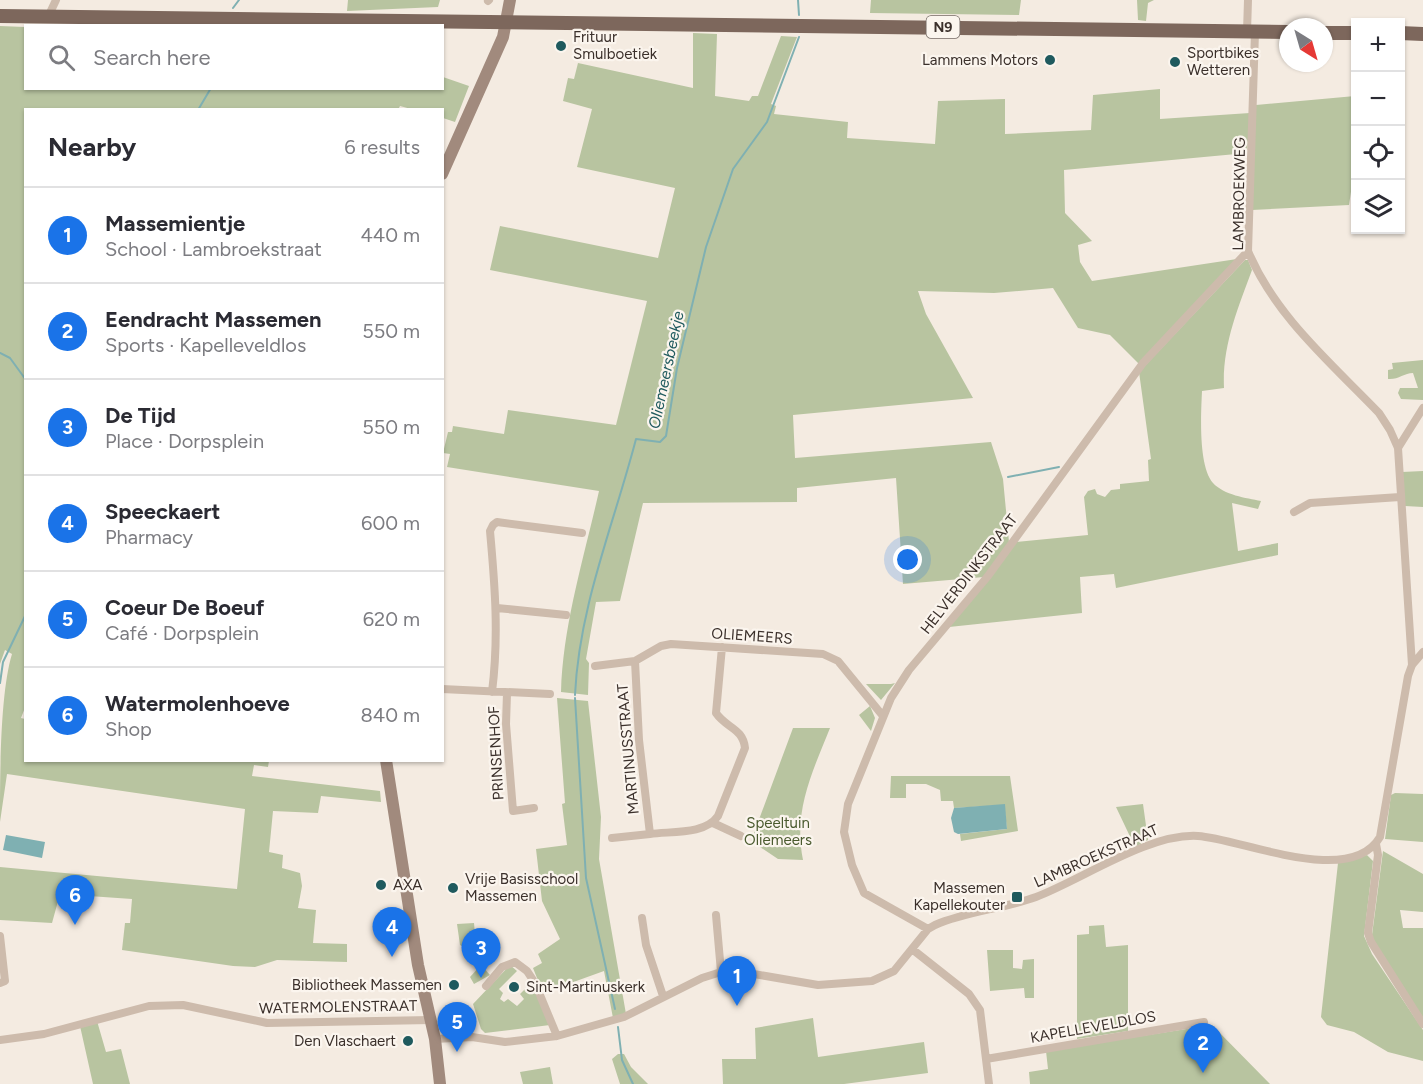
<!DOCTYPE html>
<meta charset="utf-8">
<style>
:root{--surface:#fff;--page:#f7f7f7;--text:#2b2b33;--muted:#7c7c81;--line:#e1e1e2;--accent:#1a73e8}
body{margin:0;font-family:Figtree,sans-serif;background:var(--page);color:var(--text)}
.controls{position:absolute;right:18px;top:18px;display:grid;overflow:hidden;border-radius:0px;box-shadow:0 2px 4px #0004}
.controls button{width:54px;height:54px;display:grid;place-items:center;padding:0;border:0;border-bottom:2px solid var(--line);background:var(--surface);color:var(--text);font:30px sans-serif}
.compass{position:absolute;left:1279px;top:18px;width:54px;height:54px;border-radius:50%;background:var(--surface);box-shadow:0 2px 4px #0004;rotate:143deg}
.you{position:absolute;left:908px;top:560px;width:21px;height:21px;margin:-15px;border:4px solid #fff;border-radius:50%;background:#1a73e8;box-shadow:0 0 0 9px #1a73e833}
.badge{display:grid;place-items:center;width:39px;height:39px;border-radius:50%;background:var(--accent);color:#fff;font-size:20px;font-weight:700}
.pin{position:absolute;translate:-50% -50px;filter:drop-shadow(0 2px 3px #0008)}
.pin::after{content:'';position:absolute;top:32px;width:21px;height:18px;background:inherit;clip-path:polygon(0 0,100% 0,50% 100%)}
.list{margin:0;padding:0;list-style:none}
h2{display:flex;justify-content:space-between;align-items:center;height:78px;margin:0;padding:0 24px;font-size:26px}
h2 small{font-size:20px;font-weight:400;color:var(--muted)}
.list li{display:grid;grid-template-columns:39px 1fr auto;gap:18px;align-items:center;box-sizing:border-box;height:96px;padding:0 24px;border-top:2px solid var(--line)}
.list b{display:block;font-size:22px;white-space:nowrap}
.list p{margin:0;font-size:20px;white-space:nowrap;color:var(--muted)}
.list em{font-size:20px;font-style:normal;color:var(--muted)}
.icon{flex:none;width:33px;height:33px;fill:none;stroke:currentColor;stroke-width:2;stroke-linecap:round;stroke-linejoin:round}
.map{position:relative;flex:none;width:1423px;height:1084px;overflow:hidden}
.search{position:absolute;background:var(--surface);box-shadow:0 2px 4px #0004;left:24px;top:24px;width:420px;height:66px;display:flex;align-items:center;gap:15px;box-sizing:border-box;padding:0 21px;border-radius:0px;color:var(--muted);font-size:22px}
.panel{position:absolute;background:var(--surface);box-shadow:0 2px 4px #0004;left:24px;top:108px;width:420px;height:654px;border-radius:0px}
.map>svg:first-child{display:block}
</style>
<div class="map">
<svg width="1423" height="1084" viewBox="0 0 1423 1084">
<rect width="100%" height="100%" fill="#f4ebe1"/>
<!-- green -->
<path fill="#b8c4a0" d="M348,0H440L438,7L347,11Z
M871,0H1021L1019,15L870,13Z
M1137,0H1154L1148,3L1146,21L1138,20Z
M0,26L25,27L26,88H442L443,77L469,86L455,122L443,118L442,110L411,109L400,106L398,110H26V705L21,718L25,719L26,760L269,761L268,767L254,765L252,776L380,791L381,802L321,796L318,813L273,811L269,852L283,855L282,868L300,873L302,886L298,908L316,910L313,943L347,944V962L277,960L255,967L233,966L122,950L125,923H130L132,899L60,894L52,923L0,920V867L237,889L245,809L7,774L0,822C0,776 0,693 12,654L5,650L0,664Z
M693,33L717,34L715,96L749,101L752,96H758L781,36L797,37L771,104L776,106L774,114L848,122L847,138L935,144L938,101L1005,99V134L1091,130L1093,95L1160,89V119L1250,113L1247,153L1064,170L1065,213L1092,241L1078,245L1080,262L1092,281L1237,259L1139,364L1110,335L1078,328L1053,288L994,293L918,291L926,314L973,398L793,415L795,458L991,442L1003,479L1009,542L984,577L903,584L896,478L797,488V502L643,503L620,601L596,602L586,659L589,663L588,695L561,692C563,624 584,558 599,491L447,467L450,454L443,453L448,432H452L453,426L504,434L508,410L616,425L647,301L490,270L500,226L658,258L675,188L577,167L592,109L563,101L568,78L574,79L578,63L693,88Z
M1355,96V165L1349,205L1252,210L1256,105Z
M1245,260H1248L1252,270C1238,308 1222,346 1224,388L1202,391C1201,413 1198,466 1213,483C1224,495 1246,498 1261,501L1258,509L1232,503L1238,551L1278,543V555L1116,588L1114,574L1080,577L1082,613L949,627L1016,542L1088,535L1084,497L1088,491L1095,489L1097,494L1105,497L1111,490L1120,489V484L1149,481L1148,460L1151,459L1139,372Z
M1423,360V400L1401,399L1398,393L1400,388H1418L1413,373C1404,373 1398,380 1388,379V370L1393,369L1392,363Z
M1423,471V507L1405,506L1402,472Z
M895,683L881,700L866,684H891Z
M557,698L588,701L601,817L599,859L626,1014L613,1018L604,971L543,993L533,968L542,963L538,954L560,939L542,901L536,849L567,845L562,804L565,803Z
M870,706L875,718L871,731L859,715Z
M793,728H830C812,773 793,811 803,860L778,859L751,841Z
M891,776H1010L1018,831L961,841L960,834L1007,829L1004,805L954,808L953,801H941L940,790L926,784H906V798H890Z
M1395,793L1423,794V842L1385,839L1391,795Z
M1143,804L1148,840L1135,847L1116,807Z
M1383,851L1423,874V912L1400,910L1403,928H1423V1018L1375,945L1372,935Z
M1367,855L1373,861L1364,936L1372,954L1423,1030V1061L1388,1052L1354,1032L1327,1025L1321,1017L1338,863Z
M474,923L477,956L460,945L457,924Z
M1104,925L1106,947L1128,945V1031L1077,1039V935L1089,934V926Z
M987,950H1013V968L1022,969L1023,960L1034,959V998H1025L1024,988L990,991Z
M481,965L490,975L474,984L470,977Z
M510,965L517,971L499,989L503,993L500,999L504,1002L508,999L517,1006L524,999L520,994L530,984L538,993L550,1025L485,1033L481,1029L473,1004Z
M813,1018L818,1057L924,1042L928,1073L844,1084H723L722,1059H756L755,1028Z
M97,1021L106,1052L121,1049L130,1084H93L80,1026Z
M1212,1025L1270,1084H1030L1029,1072L1048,1069L1046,1051Z
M618,1054H624L631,1067L648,1084H669H620L612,1059Z
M550,1067L553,1084H523L520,1072Z"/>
<!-- water -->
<path fill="#7fb0b2" d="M1005,804L1007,829L958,834L954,832L951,818L954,808Z
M6,835L45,842L42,858L3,850Z"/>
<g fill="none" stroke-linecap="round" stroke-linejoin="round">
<!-- stream -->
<path stroke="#7fb0b2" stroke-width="2" d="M798,0L799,15
M233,8L239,0
M198,110L211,88
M0,353L10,358L26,380
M1008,477L1059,467
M0,683L3,662L26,614
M575,695C579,606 614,524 636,439L660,442L666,436L677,368L706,247L733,169L767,122L799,37
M575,698L586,878L615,1009
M618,1027L622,1060L633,1084"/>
<!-- street -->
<path stroke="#cdbbac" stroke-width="8" d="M488,1L489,0
M48,17L56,0
M1247,32L1248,0
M1255,32L1248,251C1275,316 1331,363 1379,413L1390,430L1398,448L1412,665
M1398,448L1423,408
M1294,512L1310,503L1400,497
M497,608L566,615
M635,661L639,740L650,834C671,831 705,835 718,816L745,748C743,728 726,728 716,713L722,647
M595,666L635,661L661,646L671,644L823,654L838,661L883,716
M442,689L550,694
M492,692C499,637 495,586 490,531L493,525L497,522L582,533
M507,693L506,724L513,811L534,808
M713,823L741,836
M612,838L650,834
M1376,844L1378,855L1368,933L1371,942L1423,1024
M716,915L721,972
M642,918L646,945L663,996
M928,929L864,893L852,865L844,832L848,804L891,698L909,670L988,576L1143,363L1248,251
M0,936L5,981L0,983
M912,949L969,994L980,1010L989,1084
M486,986L502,967L515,962L527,971L535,983L557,1036
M435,1039L472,1037L505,1042L557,1036L624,1017L702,978L721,972L748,973L818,985L872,981L894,971L928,929L935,925C967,911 1003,909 1036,897C1083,879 1149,833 1198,836C1242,839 1350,888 1380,837L1408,676L1412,665L1423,652
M0,1040L44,1034L149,1006L183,1005L267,1023L431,1020
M986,1059L1204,1022"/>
<!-- secondary -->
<path stroke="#a18a7d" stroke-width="12" d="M442,174L503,37L510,0
M386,760L418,965L435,1039L440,1084"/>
<!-- primary -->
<path stroke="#7d675c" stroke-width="14" d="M0,16L1288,32
M1324,33H1356
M1400,33L1423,34"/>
</g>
<!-- markers -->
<g fill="#1f5a5e" stroke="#fbf5ee" stroke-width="2">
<circle cx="561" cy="46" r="6"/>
<circle cx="1050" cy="60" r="6"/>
<circle cx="1175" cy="62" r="6"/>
<circle cx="381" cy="885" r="6"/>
<circle cx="453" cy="888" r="6"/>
<rect x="1011" y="891" width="12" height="12" rx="3"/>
<circle cx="454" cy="985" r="6"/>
<circle cx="514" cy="987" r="6"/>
<circle cx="408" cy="1041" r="6"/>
</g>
<g text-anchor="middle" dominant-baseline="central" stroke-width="4.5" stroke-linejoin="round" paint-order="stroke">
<!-- shield labels -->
<rect fill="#fbf5ee" stroke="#756b66" stroke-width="1.5" x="926.5" y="16" width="33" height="22" rx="4.5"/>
<g font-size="14" font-weight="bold" fill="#3b302b">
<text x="943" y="27">N9</text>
</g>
<!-- poi labels -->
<g font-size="15" fill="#3b302b" stroke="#fbf5ee" text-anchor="start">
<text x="573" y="37">Frituur<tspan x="573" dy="17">Smulboetiek</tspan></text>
<text x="1187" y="53">Sportbikes<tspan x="1187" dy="17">Wetteren</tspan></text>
<text x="1038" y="60" text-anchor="end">Lammens Motors</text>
<text x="465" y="879">Vrije Basisschool<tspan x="465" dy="17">Massemen</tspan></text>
<text x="393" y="885">AXA</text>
<text x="1005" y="888" text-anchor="end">Massemen<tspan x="1005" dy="17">Kapellekouter</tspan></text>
<text x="442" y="985" text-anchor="end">Bibliotheek Massemen</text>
<text x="526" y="987">Sint-Martinuskerk</text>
<text x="396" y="1041" text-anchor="end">Den Vlaschaert</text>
</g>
<!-- street labels -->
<g font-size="15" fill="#3b302b" stroke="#fbf5ee">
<text transform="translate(1239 194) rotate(-89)">LAMBROEKWEG</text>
<text transform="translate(969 574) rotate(-52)">HELVERDINKSTRAAT</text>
<text transform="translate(752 636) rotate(4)">OLIEMEERS</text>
<text transform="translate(628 749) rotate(-95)">MARTINUSSTRAAT</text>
<text transform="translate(496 753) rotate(-93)">PRINSENHOF</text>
<text transform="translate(1096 856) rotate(-24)">LAMBROEKSTRAAT</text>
<text transform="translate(338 1007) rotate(-1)">WATERMOLENSTRAAT</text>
<text transform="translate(1093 1027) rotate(-10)">KAPELLEVELDLOS</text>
</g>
<!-- park labels -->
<g font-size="15" fill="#4a5a2e" stroke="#fbf5ee">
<text x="778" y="823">Speeltuin<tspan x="778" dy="17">Oliemeers</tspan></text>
</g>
<!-- water labels -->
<g font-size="16" font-style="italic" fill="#1f5a5e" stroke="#fbf5ee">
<text transform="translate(666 370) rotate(-78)">Oliemeersbeekje</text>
</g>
</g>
</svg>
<div class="controls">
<button>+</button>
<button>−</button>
<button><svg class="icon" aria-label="locate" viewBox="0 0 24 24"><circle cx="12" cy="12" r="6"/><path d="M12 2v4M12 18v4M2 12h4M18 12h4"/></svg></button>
<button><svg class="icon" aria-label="layers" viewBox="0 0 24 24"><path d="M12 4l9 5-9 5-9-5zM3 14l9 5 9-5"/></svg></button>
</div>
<svg class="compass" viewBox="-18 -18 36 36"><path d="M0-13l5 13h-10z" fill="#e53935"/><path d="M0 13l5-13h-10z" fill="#7c7c81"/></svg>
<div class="you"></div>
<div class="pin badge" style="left:737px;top:1006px">1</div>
<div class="pin badge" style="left:1203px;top:1073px">2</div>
<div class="pin badge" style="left:481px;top:978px">3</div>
<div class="pin badge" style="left:392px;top:957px">4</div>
<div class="pin badge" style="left:457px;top:1052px">5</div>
<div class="pin badge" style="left:75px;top:925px">6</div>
<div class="search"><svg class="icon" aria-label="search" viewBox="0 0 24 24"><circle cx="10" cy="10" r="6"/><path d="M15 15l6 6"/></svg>Search here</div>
<section class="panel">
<h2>Nearby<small>6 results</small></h2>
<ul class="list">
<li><span class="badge">1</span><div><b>Massemientje</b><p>School · Lambroekstraat</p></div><em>440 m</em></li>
<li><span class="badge">2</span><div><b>Eendracht Massemen</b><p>Sports · Kapelleveldlos</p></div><em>550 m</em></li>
<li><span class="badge">3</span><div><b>De Tijd</b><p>Place · Dorpsplein</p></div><em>550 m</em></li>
<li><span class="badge">4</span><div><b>Speeckaert</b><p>Pharmacy</p></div><em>600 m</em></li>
<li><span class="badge">5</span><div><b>Coeur De Boeuf</b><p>Café · Dorpsplein</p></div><em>620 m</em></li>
<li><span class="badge">6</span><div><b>Watermolenhoeve</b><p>Shop</p></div><em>840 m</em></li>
</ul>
</section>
</div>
